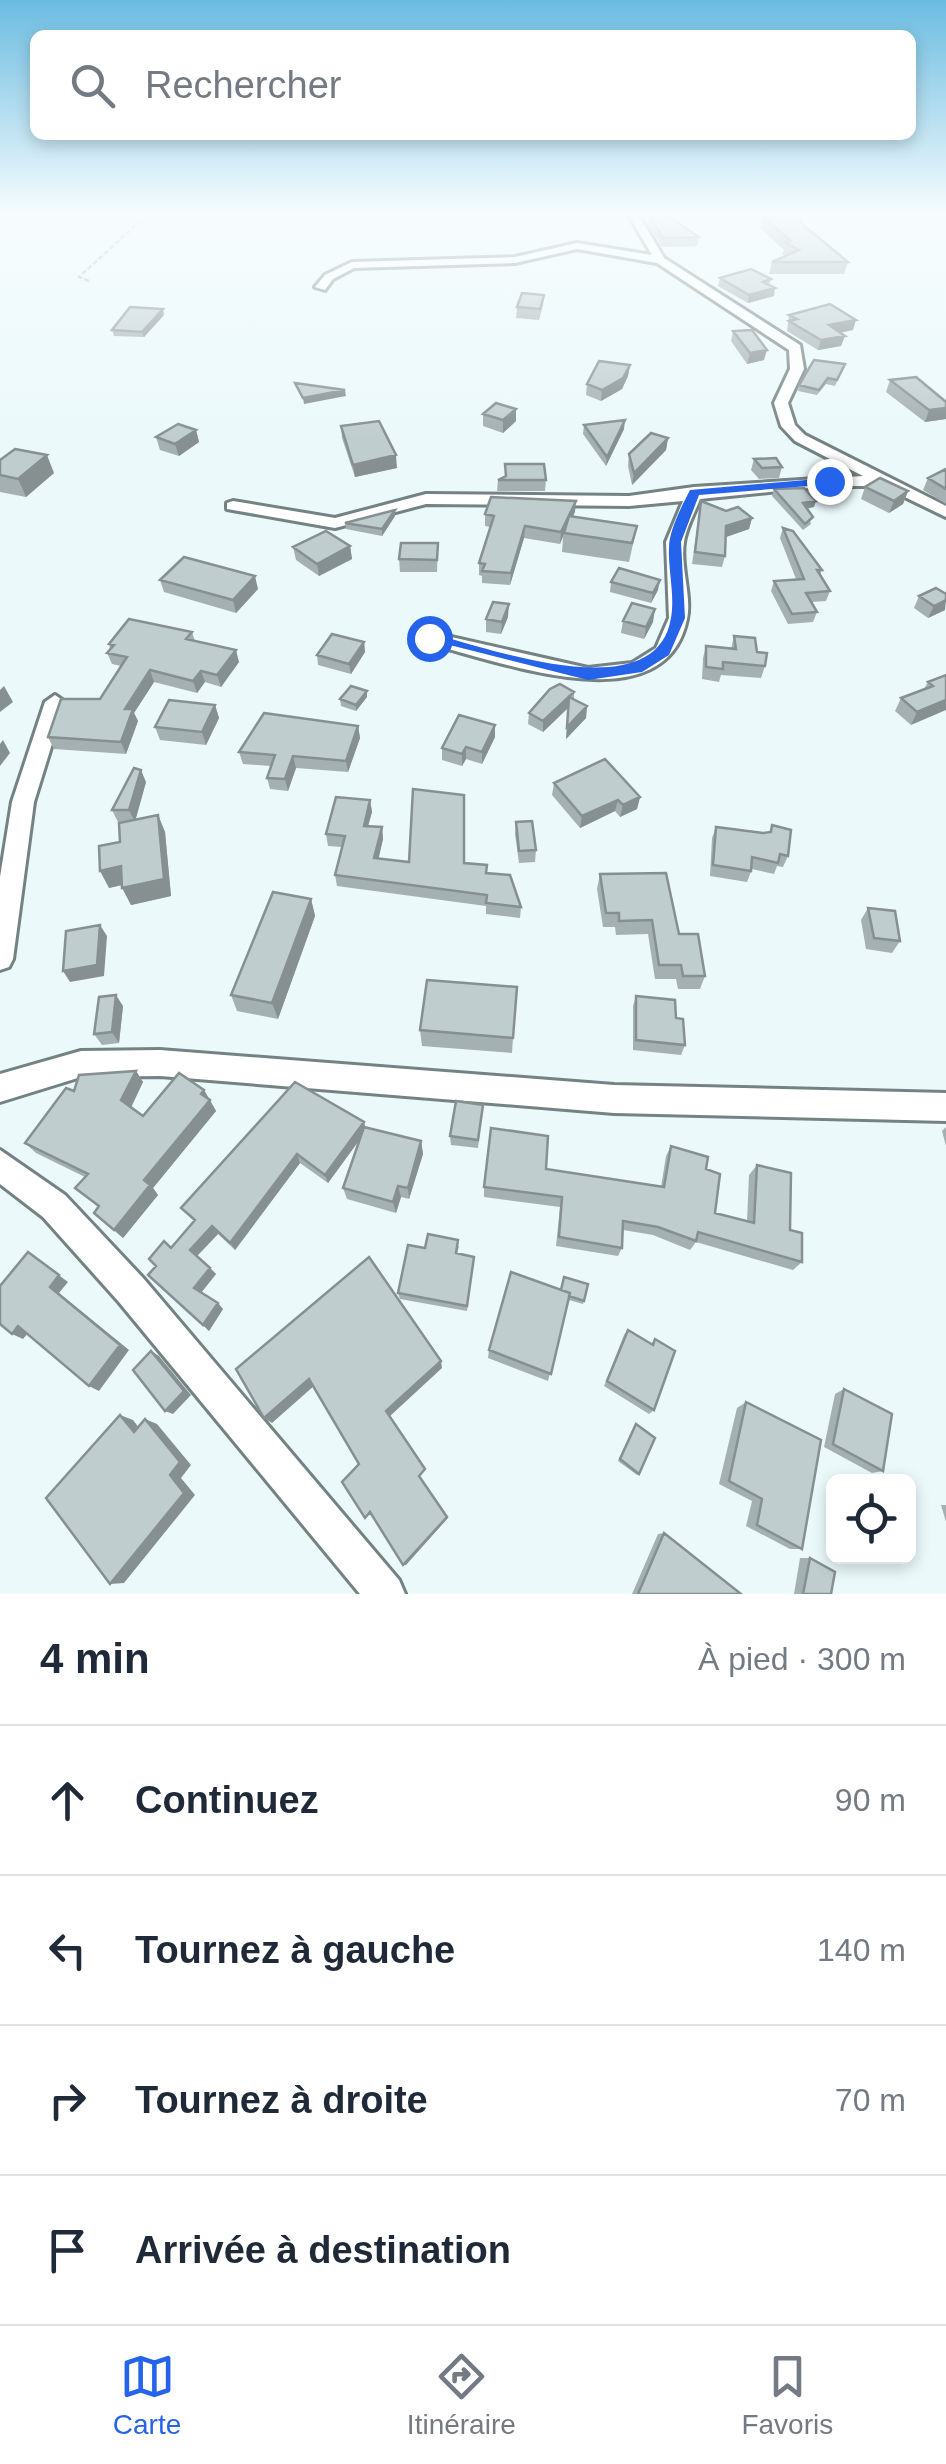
<!DOCTYPE html>
<html lang="fr">
<meta charset="utf-8">
<style>
:root{--surface:#fff;--page:#f6f6f7;--text:#1f2937;--muted:#747a83;--line:#e0e1e3;--accent:#2563eb}
body{margin:0;font-family:Arial,sans-serif;background:var(--page);color:var(--text)}
.controls{position:absolute;right:30px;bottom:30px;display:grid;overflow:hidden;border-radius:15px;box-shadow:0 5px 15px #0003}
.controls button{width:90px;height:90px;display:grid;place-items:center;padding:0;border:0;border-bottom:2px solid var(--line);background:var(--surface);color:var(--text);font:50px sans-serif}
.stop{position:absolute;width:30px;height:30px;margin:-22px;border:8px solid #2563eb;border-radius:50%;background:#fff}
.stop.end{background:#2563eb;border-color:#fff;box-shadow:0 2px 10px #0008}
.list{margin:0;padding:0;list-style:none}
h2{display:flex;justify-content:space-between;align-items:center;height:130px;margin:0;padding:0 40px;font-size:42px}
h2 small{font-size:32px;font-weight:400;color:var(--muted)}
.list li{display:grid;grid-template-columns:65px 1fr auto;gap:30px;align-items:center;box-sizing:border-box;height:150px;padding:0 40px;border-top:2px solid var(--line)}
.list b{display:block;font-size:38px;white-space:nowrap}
.list em{font-size:32px;font-style:normal;color:var(--muted)}
.icon{flex:none;width:55px;height:55px;fill:none;stroke:currentColor;stroke-width:2;stroke-linecap:round;stroke-linejoin:round}
.map{position:relative;flex:none;width:946px;height:1594px;overflow:hidden}
.search{position:absolute;background:var(--surface);box-shadow:0 5px 15px #0003;left:30px;right:30px;top:30px;height:110px;display:flex;align-items:center;gap:25px;box-sizing:border-box;padding:0 35px;border-radius:15px;color:var(--muted);font-size:38px}
.sheet{height:730px;background:var(--surface)}
nav{display:flex;justify-content:space-around;align-items:center;box-sizing:border-box;height:140px;border-top:2px solid var(--line);background:var(--surface);font-size:28px;color:var(--muted)}
nav a{display:grid;justify-items:center;gap:5px}
nav .on{color:var(--accent)}
.map>svg:first-child{display:block}
</style>
<div class="map">
<svg width="946" height="1594" viewBox="0 0 946 1594">
<rect width="100%" height="100%" fill="#ebf9fb"/>
<g fill="none" stroke-linecap="round" stroke-linejoin="round">
<!-- minor casing -->
<g stroke="#758283" stroke-width="6">
<path id="minor" d="M628,214H638L664,258L800,345L804,369L788,403L795,425L805,435L946,506V517L882,486H829L700,499C695,512 686,528 684,542C680,567 692,595 687,619C665,727 498,660 429,644L419,638L429,632L588,668L632,663L656,648L669,618L666,542L683,501L629,506L426,504L335,528L227,509V503L233,501L335,518L426,494L629,496L694,487L863,476L795,441L781,426L774,403L790,369L789,350L657,263L577,249L515,263L354,268L333,279L325,290L315,287L325,275L352,262L515,257L577,243L652,255Z
M55,695L65,702L34,802L13,959L9,967L0,970V877L12,802L45,702Z
M160,1050L614,1085L946,1093V1121L614,1113L160,1076L81,1077L0,1102V1074L81,1051Z
M0,1150L65,1195L143,1278L399,1580L405,1594H360L119,1302L43,1217L0,1184Z"/>
</g>
<!-- path -->
<path stroke="#b0bcbd" stroke-width="2.5" stroke-dasharray="5 2.5" stroke-linecap="butt" d="M89,281L79,277L148,214"/>
<!-- minor -->
<use href="#minor" fill="#fff" fill-rule="evenodd"/>
</g>
<!-- wall -->
<path fill="#a5b0b2" d="M768,214H798L803,225L848,262L844,274H769L772,262L785,256L782,254L784,250L760,228L762,216L769,215Z
M650,216L699,237L697,246L662,247L648,224Z
M720,278L771,279L769,285L774,296L748,303L718,286Z
M544,295L543,306L539,320L516,318L517,307Z
M164,315L144,337L114,336L112,330Z
M789,315L853,330L840,333L845,336L841,346L818,350L787,331Z
M733,331L764,360L747,364L731,341Z
M845,364L835,386L826,384L817,395L798,391L799,385Z
M630,365L628,376L622,389L601,401L586,395L587,384Z
M890,380L946,402V419L925,422L886,392Z
M516,409V421L503,433L483,426V414Z
M584,425L624,429L606,466L583,434Z
M341,426L397,468L355,477L342,438Z
M196,430L199,442L179,456L160,450L156,437Z
M668,438L666,450L632,485L628,466L629,454Z
M754,459L782,467L779,478L759,479L751,470Z
M505,464L546,480L545,491H497L498,480L505,477Z
M946,469V504L923,490L928,478Z
M54,473L26,497L0,492V475Z
M865,487L908,491L903,504L889,513L861,499Z
M774,489L814,507L807,509L811,524L803,530L772,496Z
M576,501L573,517L637,526L629,562L562,552L563,537L560,544L524,538L510,585L482,583V576L479,575V563L491,527L485,526V514Z
M701,501L726,511L752,518L749,529L726,537L725,556L722,567L692,564Z
M395,516L382,536L346,529L345,523Z
M783,528L822,570L820,575L830,591L826,601L812,602L817,612L813,622L788,624L771,591L774,581L796,579L780,538Z
M438,543L437,572H400L399,559Z
M350,546L352,559L319,576L296,560L293,547Z
M160,580L258,589L236,613L164,592Z
M611,582L658,590L651,603L610,592Z
M919,596L945,610L928,618L914,608Z
M508,617L501,634L486,632V619Z
M623,621L653,622L644,639L621,633Z
M192,632L195,641L239,662L221,687L205,682L197,693L154,682L134,713L138,721L126,754L54,749L48,737L100,699L121,666L112,664L107,653L110,649L109,644Z
M734,636L757,652L765,666L761,678L721,675L719,682L702,679L703,658L706,646L731,649Z
M364,642L365,652L351,674L318,665L317,655Z
M946,675L911,725L895,711L901,698L924,689L928,682Z
M574,692V699L587,706L586,718L566,739L568,708L543,732L528,724L529,713Z
M367,697L356,711L341,706L340,699Z
M215,705L219,718L206,745L160,740L155,727Z
M495,725V737L482,764L466,759L462,766L442,760V748Z
M358,726L360,738L348,772L296,768L288,791L270,789L267,778L271,766L243,764L239,752Z
M146,782L135,820L158,815L165,832L171,896L131,905L122,885L109,888L126,822H118L112,810Z
M554,783L640,797L637,809L620,817L615,811L580,828L552,795Z
M370,800L372,812L368,826L382,827L383,839L378,859L409,862L487,865V873L521,907L520,918L486,914V906L337,886L335,875L342,847L328,846L326,834Z
M516,822L536,850L535,862L519,863L515,834Z
M772,825L788,856L783,867L777,866L774,874L752,869L747,882L710,876L712,838L716,827L763,833L769,832Z
M600,874L679,934L705,976L700,989H678L676,979H655L648,934L616,935L615,927H603L597,889Z
M311,899L315,916L278,1019L237,1011L231,995Z
M868,908L900,941L892,953L866,949L861,920Z
M636,996L676,1018L685,1045L681,1055L633,1050V1006Z
M123,1006L119,1043L102,1045L94,1034Z
M420,1030L513,1038L512,1053L422,1046Z
M136,1071L143,1082L131,1108L143,1116L204,1090L216,1111L153,1188L158,1195L123,1238L94,1213L98,1207L75,1188L85,1177L36,1153L25,1143L74,1091Z
M483,1105L478,1148L451,1145L450,1136Z
M364,1122L365,1127L421,1141L423,1154L409,1199L401,1197L396,1213L347,1199L343,1188L360,1139L328,1183L300,1163L235,1250L218,1234L197,1256L216,1274L201,1293L223,1309L209,1331L203,1325L194,1221L181,1208Z
M946,1127V1146L942,1131Z
M671,1146L706,1169L715,1213L747,1221L749,1175L757,1165L790,1230L802,1262L793,1270L696,1242L690,1250L653,1235L623,1230L622,1248L618,1256L556,1246L560,1207L484,1197V1187L546,1169L661,1187L666,1156Z
M459,1246L457,1254L474,1257L467,1311L400,1299L398,1293L425,1248Z
M561,1290L584,1301L583,1304L569,1300L548,1381L488,1358L489,1350Z
M628,1330L651,1344L655,1339L654,1410L649,1414L604,1386L624,1335Z
M844,1389L883,1471L872,1473L824,1447L835,1394Z
M746,1402L802,1549H790L746,1526L752,1501L719,1484L737,1408Z
M636,1424L639,1474L637,1475L618,1461Z
M941,1505H946V1522Z
M664,1533L741,1594H632L658,1534Z
M800,1558H810L831,1594H794Z"/>
<!-- shaded-wall -->
<path fill="#869091" d="M775,288L774,296L748,303L749,295Z
M163,309L164,315L144,337L142,332Z
M856,320L853,330L826,335L829,325Z
M845,336L841,346L818,350L821,340Z
M767,350L764,360L747,364L750,353Z
M630,365L628,376L622,389L601,401L602,390Z
M345,390L346,396L304,404L303,398Z
M946,408V419L925,422L929,410Z
M516,409V421L503,433V420Z
M625,420L624,429L606,466L607,457Z
M196,430L199,442L179,456L175,444Z
M668,438L666,450L632,485L634,473Z
M47,455L54,473L26,497L18,479Z
M396,455L397,468L355,477L353,465Z
M908,491L903,504L889,513L894,501Z
M576,501L575,512L565,533H564L560,544L561,532Z
M816,501L814,507L801,509L803,503Z
M395,510V516L382,536V529Z
M752,518L749,529L723,538L726,526Z
M525,526L524,538L510,585L511,573Z
M350,546L352,559L319,576L317,564Z
M255,576L258,589L236,613L233,600Z
M660,580L658,590L651,603L653,593Z
M946,600L945,610L928,618L934,606Z
M509,604L508,617L501,634L502,622Z
M655,609L653,622L644,639L646,627Z
M364,642L365,652L351,674L349,664Z
M236,650L239,662L221,687L217,675Z
M150,670L154,682L134,713L138,721L126,754L121,742L125,709Z
M201,671L205,682L197,693L193,681Z
M4,686L13,702L0,712V690Z
M367,691V697L356,711V705Z
M569,697L568,708L543,732V721Z
M946,700V710L911,725L917,712Z
M215,705L219,718L206,745L202,732Z
M587,706L586,718L566,739L567,727Z
M495,725V737L482,764V752Z
M358,726L360,738L348,772L346,761Z
M3,740L10,753L0,766V744Z
M466,747V759L462,766V754Z
M293,756L296,768L288,791L285,779Z
M141,770L146,782L135,822L129,810Z
M640,797L637,809L620,817L623,805Z
M370,800L372,812L365,837L364,826Z
M618,800L615,811L580,828L582,816Z
M158,815L165,832L171,896L131,905L122,888Z
M382,827L383,839L376,870L374,858Z
M121,866L130,883L109,888L100,871Z
M311,899L315,916L278,1019L272,1003Z
M100,925L107,936L104,976L70,982L63,971Z
M116,995L123,1006L119,1043L112,1032Z
M136,1071L143,1082L129,1111L121,1100Z
M204,1090L216,1111L153,1188L158,1195L123,1238L114,1230L144,1180Z
M364,1122L366,1131L328,1183L325,1175Z
M421,1141L423,1154L409,1199L408,1188Z
M297,1154L300,1163L235,1250L230,1243Z
M398,1186L401,1197L396,1213L393,1202Z
M212,1226L218,1234L196,1257L190,1250Z
M28,1252L68,1282L59,1293L129,1350L99,1391L89,1386L50,1287Z
M210,1268L216,1274L200,1294L194,1288Z
M218,1303L223,1309L209,1331L203,1325Z
M18,1326L29,1332L23,1339L12,1334Z
M151,1351L159,1356L191,1395L173,1414L165,1411Z
M441,1361L442,1368L389,1417L386,1411Z
M309,1379L315,1385L272,1423L264,1418Z
M120,1415L133,1420L146,1437L134,1432Z
M145,1419L157,1424L191,1465L181,1478L195,1495L124,1583L110,1584Z
M447,1517L448,1518L406,1565H403Z"/>
<!-- building -->
<path fill="#c0cdcf" stroke="#869091" stroke-width="2.5" d="M778,214H798L803,225L848,262H772L799,250L785,242L791,241L762,216L778,215Z
M650,216H668L699,237L663,238Z
M751,269L771,279L763,282L775,288L749,295L720,278Z
M522,293L544,295L540,309L517,307Z
M830,304L856,320L829,325L845,336L821,340L789,321L797,319L789,315Z
M130,307L163,309L142,332L112,330Z
M752,330L767,350L750,353L733,331Z
M814,360L845,364L837,380L828,378L819,390L799,385Z
M599,361L630,365L623,378L602,390L587,384Z
M916,377L946,402V408L929,410L890,380Z
M295,383L345,390L303,398Z
M496,403L516,409L503,420L483,414Z
M625,420L607,457L584,425Z
M379,421L396,455L353,465L341,426Z
M178,424L196,430L175,444L156,437Z
M651,433L668,438L634,473L629,454Z
M15,449L47,455L18,479L0,475V460Z
M776,458L782,467L762,468L754,459Z
M505,464H544L546,480H498L506,476Z
M946,469V489L928,478Z
M880,478L908,491L894,501L865,487Z
M804,488L816,501L803,503L813,517L805,524L774,489Z
M491,497L576,501L561,532L525,526L511,573L482,571L485,564L479,563L494,516L485,514Z
M701,501L726,511L738,507L752,518L726,526L725,556L695,552Z
M395,510L382,529L345,523Z
M569,516L637,526L632,543L564,533Z
M783,528L793,531L822,570H817L830,591L806,593L817,612L792,614L774,581L804,579Z
M326,531L350,546L317,564L293,547Z
M401,543H438L437,560L399,559Z
M184,557L255,576L233,600L160,580Z
M619,568L660,580L653,593L611,582Z
M936,588L946,594V600L934,606L919,596Z
M493,602L509,604L502,622L486,619Z
M632,603L655,609L646,627L623,621Z
M129,619L192,632L186,639L236,650L217,675L201,671L193,681L150,670L125,709H133L121,742L48,737L61,699H100L127,657L107,653L114,645L109,644Z
M332,634L364,642L349,664L317,655Z
M734,636L755,638L757,652L767,653L765,666L723,662V669L706,667V646L736,649Z
M946,675V700L917,712L901,698L933,686L928,682Z
M560,684L574,692L543,721L529,713L550,689Z
M351,686L367,691L356,705L340,699Z
M569,697L587,706L567,727Z
M169,700L215,705L202,732L155,727Z
M264,713L358,726L346,761L293,756L285,779L267,778L275,755L239,752Z
M459,715L495,725L482,752L466,747L462,754L442,748Z
M605,759L640,797L623,805L618,800L582,816L554,783Z
M134,768L141,770L129,810H112Z
M413,789L464,795V863L487,865L486,873L510,875L521,907L486,903L487,895L335,875L345,836L326,834L336,797L370,800L364,826L382,827L374,858L409,862Z
M158,815L164,879L122,888L121,866L100,871L99,846L120,842L119,823Z
M532,821L536,850L519,851L516,822Z
M772,825L791,830L788,856L780,854L778,863L752,857L751,871L713,865L716,827L763,833L771,832Z
M666,873L679,934H698L705,976H683L681,965H659L652,920L619,921V913H606L600,874Z
M273,892L311,899L272,1003L231,995Z
M868,908L895,911L900,941L874,938Z
M100,925L97,965L63,971L66,931Z
M427,980L517,987L513,1038L420,1030Z
M116,995L112,1032L94,1034L99,997Z
M636,996L675,1000L676,1018L683,1019L685,1045L636,1040Z
M136,1071L121,1100L143,1116L179,1073L204,1090L201,1094L210,1100L144,1180L150,1185L114,1230L94,1213L99,1206L75,1188L88,1174L25,1143L66,1088L74,1091L79,1075Z
M295,1082L364,1122L325,1175L297,1154L230,1243L212,1226L190,1250L210,1268L194,1288L218,1303L203,1325L148,1275L156,1266L149,1259L164,1241L171,1248L195,1220L181,1208Z
M456,1101L483,1105L478,1140L450,1136Z
M364,1127L421,1141L408,1188L398,1186L393,1202L343,1188Z
M491,1128L548,1136L546,1169L664,1187L671,1146L708,1157L706,1169L720,1174L715,1213L754,1223L757,1165L791,1173L790,1230L802,1233V1262L698,1232L696,1241L658,1227L623,1221L622,1248L559,1237L562,1197L484,1187Z
M428,1234L458,1240L456,1253L474,1257L467,1306L398,1293L408,1245L425,1248Z
M28,1252L59,1275L50,1287L120,1345L89,1386L18,1326L12,1334L0,1324V1286Z
M369,1257L441,1361L386,1411L425,1469L419,1476L447,1517L403,1565L370,1512L365,1518L342,1482L359,1464L309,1379L264,1418L236,1369Z
M511,1272L570,1293L551,1374L489,1350Z
M564,1277L588,1284L584,1301L569,1296L570,1293L561,1290Z
M628,1330L653,1345L655,1339L675,1351L654,1410L607,1381Z
M151,1351L184,1391L165,1411L133,1370Z
M844,1389L892,1414L883,1471L833,1444Z
M746,1402L821,1440L802,1549L757,1525L762,1499L729,1481Z
M120,1415L134,1432L145,1419L180,1462L170,1475L184,1493L110,1584L46,1498Z
M636,1424L655,1438L639,1474L620,1459Z
M664,1533L741,1594H638Z
M810,1558L835,1572L831,1594H803Z"/>
<!-- sky -->
<linearGradient id="sky" x2="0" y2="1"><stop stop-color="#6bbce1"/><stop offset="0.49" stop-color="#f6fcfd"/><stop offset="1" stop-color="#f6fcfd" stop-opacity="0"/></linearGradient>
<rect width="946" height="437" fill="url(#sky)"/>
<!-- route -->
<path fill="#2563eb" d="M829,478L833,484L699,495L681,542L685,618L669,655L642,672L588,680L422,638L429,633C487,647 656,711 671,618C675,595 668,570 669,548C669,530 682,506 690,490Z"/>
</svg>
<div class="controls">
<button><svg class="icon" aria-label="locate" viewBox="0 0 24 24"><circle cx="12" cy="12" r="6"/><path d="M12 2v4M12 18v4M2 12h4M18 12h4"/></svg></button>
</div>
<div class="stop" style="left:429px;top:638px"></div>
<div class="stop end" style="left:829px;top:481px"></div>
<div class="search"><svg class="icon" aria-label="search" viewBox="0 0 24 24"><circle cx="10" cy="10" r="6"/><path d="M15 15l6 6"/></svg>Rechercher</div>
</div>
<section class="sheet">
<h2>4 min<small>À pied · 300 m</small></h2>
<ul class="list">
<li><svg class="icon" aria-label="ahead" viewBox="0 0 24 24"><path d="M12 20V5M6 11l6-6 6 6"/></svg><div><b>Continuez</b></div><em>90 m</em></li>
<li><svg class="icon" aria-label="left" viewBox="0 0 24 24"><path d="M17 20v-9H6M10 6l-5 5 5 5"/></svg><div><b>Tournez à gauche</b></div><em>140 m</em></li>
<li><svg class="icon" aria-label="right" viewBox="0 0 24 24"><path d="M7 20v-9h11M14 6l5 5-5 5"/></svg><div><b>Tournez à droite</b></div><em>70 m</em></li>
<li><svg class="icon" aria-label="arrive" viewBox="0 0 24 24"><path d="M6 21V4h12l-3 4 3 4H6"/></svg><div><b>Arrivée à destination</b></div></li>
</ul>
</section>
<nav>
<a class="on"><svg class="icon" aria-label="map" viewBox="0 0 24 24"><path d="M3 6l6-2 6 2 6-2v14l-6 2-6-2-6 2zM9 4v14M15 6v14"/></svg>Carte</a>
<a><svg class="icon" aria-label="directions" viewBox="0 0 24 24"><path d="M12 3l9 9-9 9-9-9zM9 14v-3h6M13 9l2 2-2 2"/></svg>Itinéraire</a>
<a><svg class="icon" aria-label="saved" viewBox="0 0 24 24"><path d="M7 4h10v16l-5-4-5 4z"/></svg>Favoris</a>
</nav>
